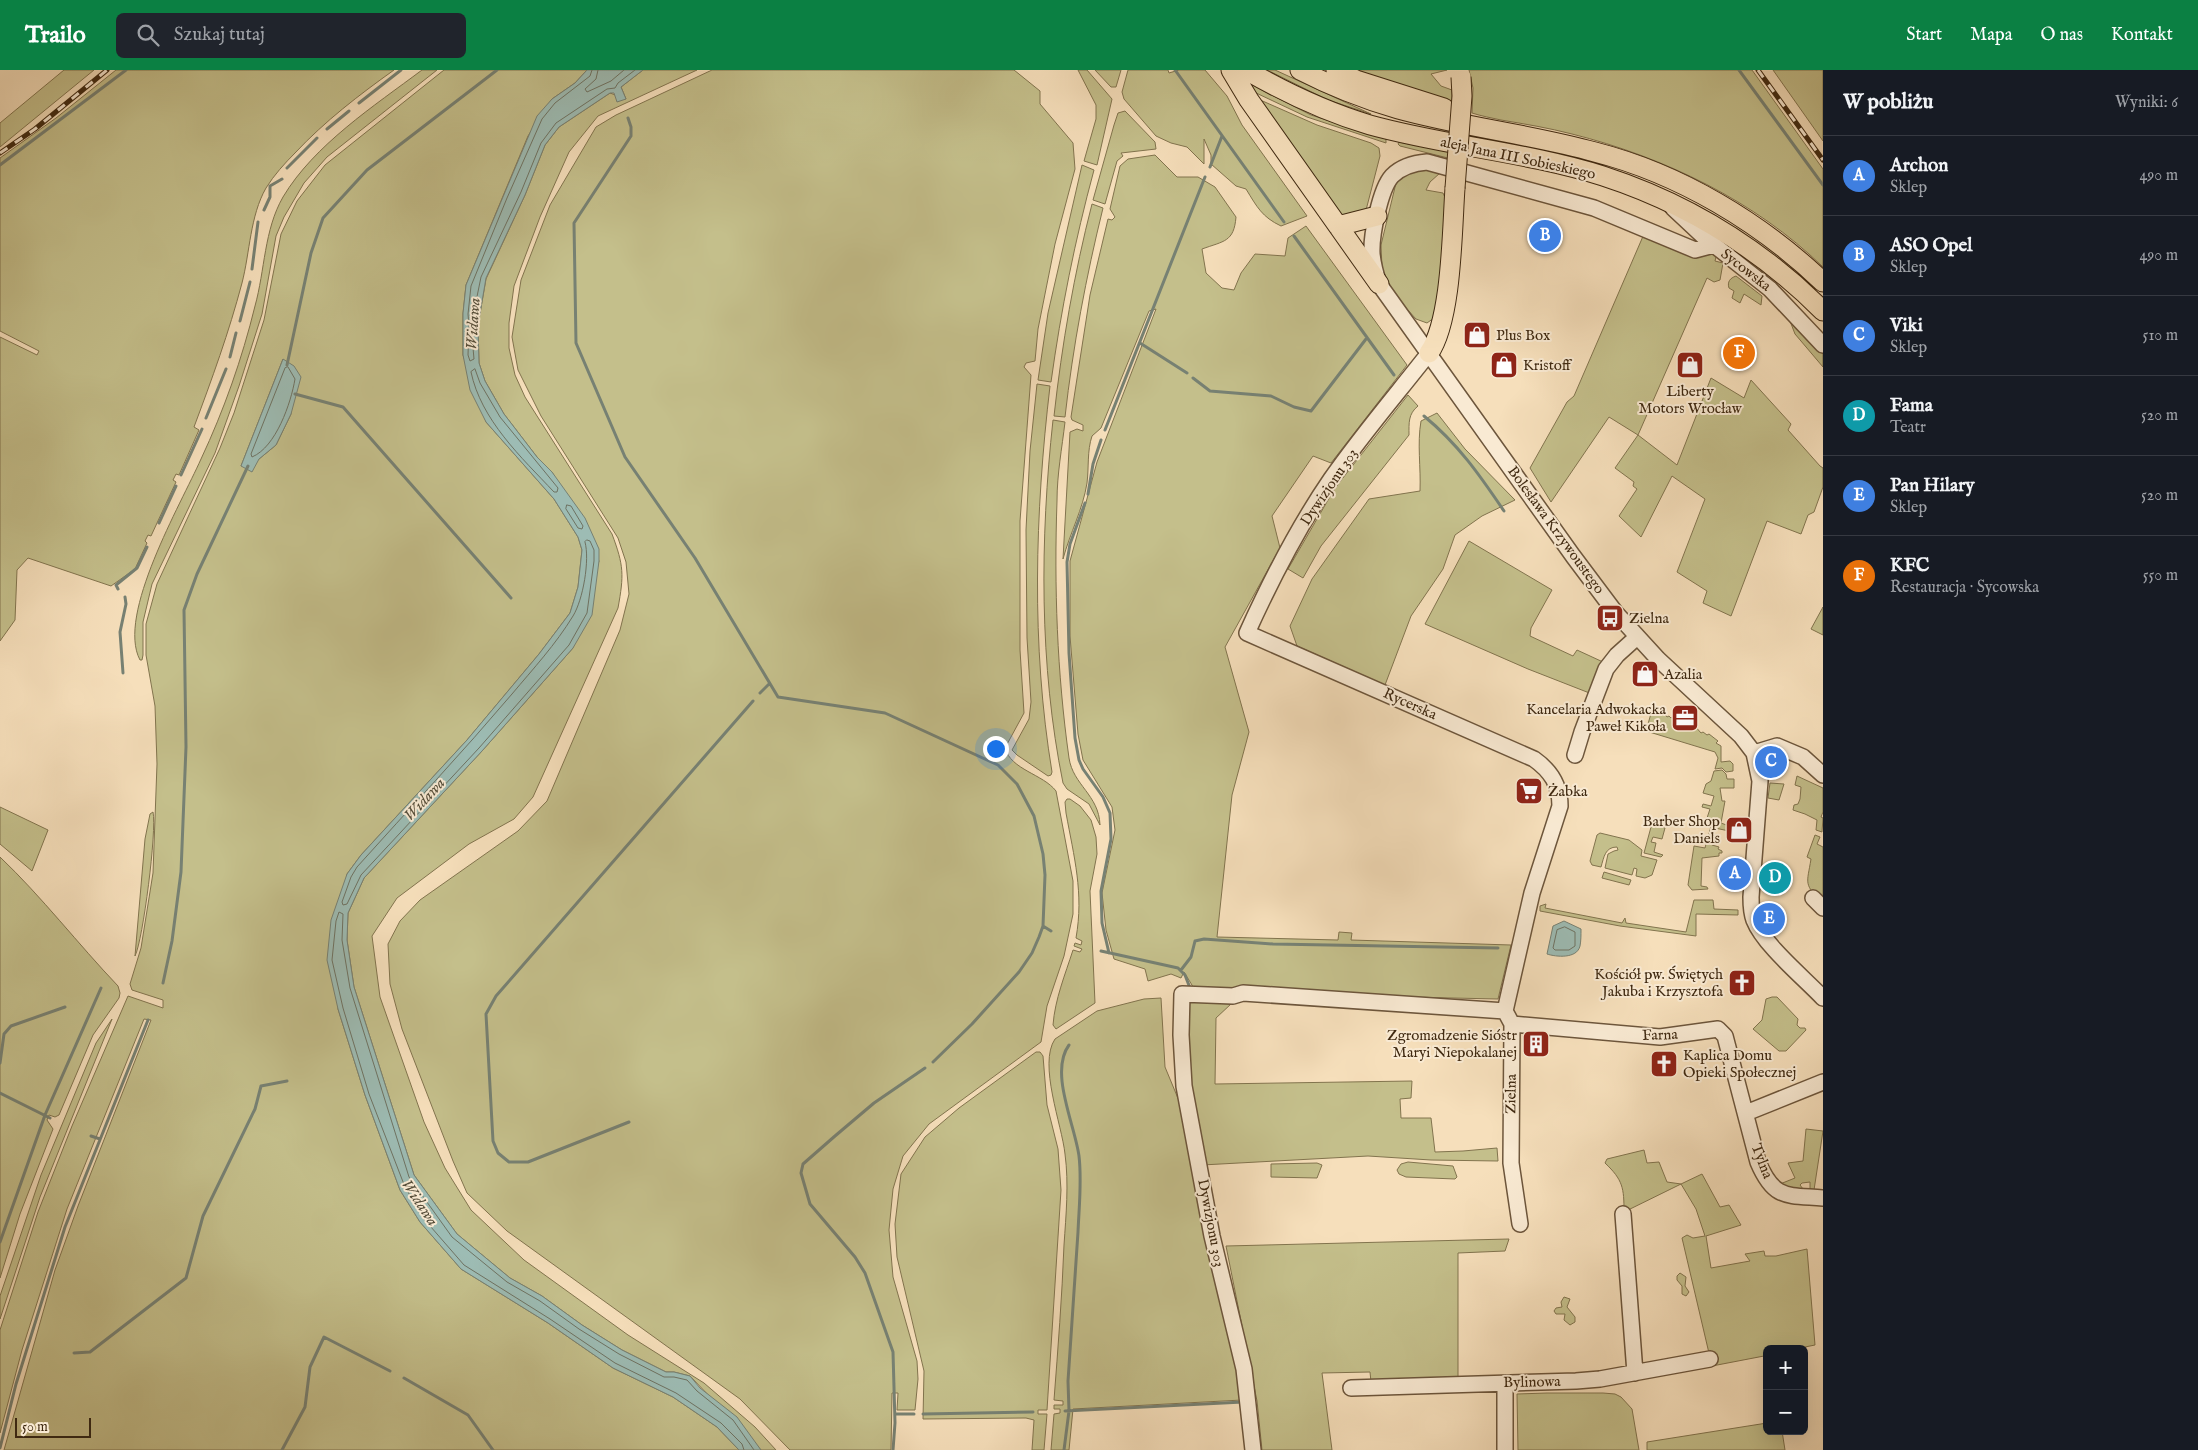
<!DOCTYPE html>
<html lang="pl">
<meta charset="utf-8">
<style>
:root{--surface:#171b24;--page:#20242c;--text:#f1f3f6;--muted:#9ea1a6;--line:#363941;--accent:#0b8043}
body{margin:0;font-family:"IM FELL English",serif;background:var(--page);color:var(--text)}
.controls{position:absolute;right:15px;bottom:15px;display:grid;overflow:hidden;border-radius:8px;box-shadow:0 5px 20px #0002}
.controls button{width:45px;height:45px;display:grid;place-items:center;padding:0;border:0;border-bottom:1px solid var(--line);background:var(--surface);color:var(--text);font:25px sans-serif}
.scale{position:absolute;left:15px;bottom:12px;width:76px;box-sizing:border-box;padding-left:5px;border:2px solid #3f2911;border-top:0;font-size:14px;line-height:18px;white-space:nowrap;color:#3f2911;-webkit-text-stroke:4px #f9ead3;paint-order:stroke}
.you{position:absolute;left:995px;top:678px;width:18px;height:18px;margin:-12px;border:4px solid #fff;border-radius:50%;background:#1a73e8;box-shadow:0 0 0 8px #1a73e833}
.badge{display:grid;place-items:center;width:32px;height:32px;border-radius:50%;background:var(--accent);color:#fff;font-size:16px;font-weight:700}
.pin{position:absolute;translate:-50% -50%;border:2px solid #fff;box-shadow:0 1px 5px #0006}
.list{margin:0;padding:0;list-style:none}
h2{display:flex;justify-content:space-between;align-items:center;height:65px;margin:0;padding:0 20px;font-size:21px}
h2 small{font-size:16px;font-weight:400;color:var(--muted)}
.list li{display:grid;grid-template-columns:32px 1fr auto;gap:15px;align-items:center;box-sizing:border-box;height:80px;padding:0 20px;border-top:1px solid var(--line)}
.list b{display:block;font-size:19px;white-space:nowrap}
.list p{margin:0;font-size:16px;white-space:nowrap;color:var(--muted)}
.list em{font-size:16px;font-style:normal;color:var(--muted)}
.icon{flex:none;width:28px;height:28px;fill:none;stroke:currentColor;stroke-width:2;stroke-linecap:round;stroke-linejoin:round}
.map{position:relative;flex:none;width:1823px;height:1380px;overflow:hidden}
header{display:flex;align-items:center;gap:30px;box-sizing:border-box;height:70px;padding:0 25px;background:var(--accent);color:#fff}
header strong{font-size:24px}
nav{display:flex;gap:28px;margin-inline-start:auto;font-size:18px}
.search{width:350px;height:45px;background:var(--page);display:flex;align-items:center;gap:12px;box-sizing:border-box;padding:0 18px;border-radius:8px;color:var(--muted);font-size:19px}
main{display:flex}
aside{flex:1;background:var(--surface)}
.map>svg:first-child{display:block}
</style>
<header>
<strong>Trailo</strong>
<div class="search"><svg class="icon" aria-label="search" viewBox="0 0 24 24"><circle cx="10" cy="10" r="6"/><path d="M15 15l6 6"/></svg>Szukaj tutaj</div>
<nav><a>Start</a><a>Mapa</a><a>O nas</a><a>Kontakt</a></nav>
</header>
<main>
<div class="map">
<svg width="1823" height="1380" viewBox="0 0 1823 1380">
<rect width="100%" height="100%" fill="#f6dfbb"/>
<filter id="stains"><feTurbulence type="fractalNoise" baseFrequency=".004" numOctaves="4"/><feColorMatrix values="0 0 0 0 .2 0 0 0 0 .09 0 0 0 0 .02 0 0 0 .5 -.17"/></filter>
<radialGradient id="worn" r=".72"><stop offset=".6" stop-color="#630" stop-opacity="0"/><stop offset="1" stop-color="#630" stop-opacity=".3"/></radialGradient>
<!-- green -->
<path fill="#c4bf8b" stroke="#82744e" fill-rule="evenodd" d="M64,0H94L0,77V53Z
M116,0H394C359,25 325,51 295,83C285,93 274,105 266,118C250,146 250,182 242,213C229,262 212,309 194,357L199,360L179,405L176,404L173,410L176,412L151,466L148,465L145,471L147,473L135,499L111,516L28,488L17,500L15,550L0,571V267L37,285L39,281L0,261V88L56,48Z
M422,0H437L327,87L304,113L284,147L276,166L262,244L239,316L215,383L152,514L143,552V585L142,590H140C116,545 181,434 201,389C224,340 242,289 255,236C265,200 264,160 283,127C314,75 374,36 422,0Z
M444,0H587L575,13L552,29L528,66L466,215L463,244V285L486,352L554,429L578,467L582,480L578,517L570,543L539,584L467,670L361,785L347,804L338,939L365,1025L400,1120L420,1152L461,1199L548,1253L613,1298L673,1327L717,1357L739,1380H4L55,1200L78,1136L151,950L144,949L67,1139L22,1280L0,1363V1260L38,1142L72,1056L128,926L163,938V930L132,920L130,914L141,878L153,803L157,694L155,636L146,585V554L157,514L220,378L234,343L264,250L281,164L297,131L325,95ZM283,289L291,344L276,375L259,389L241,396Z
M643,0H697L598,46L569,82L540,147L514,216L509,253V278L515,305L525,327L612,464C624,496 624,505 618,538L533,727L514,749L469,774L397,828L372,866L380,927L424,1052L445,1098L471,1140L524,1190L628,1265L704,1313L755,1357L776,1380H761L690,1306L674,1302H666L622,1280L582,1255L542,1226L510,1208L457,1164L414,1105L354,917L347,870L348,843L364,808L482,681L573,578L599,491L552,402L537,387L504,344L485,311L479,293L478,255L486,209L525,125L545,75L559,57L610,23L626,29L621,17Z
M712,0H1014L1040,21V34L1073,73L1075,99L1055,174L1038,259L1035,291L1026,293L1024,297L1031,305L1020,451V580L1024,643L1005,678C1011,700 1043,704 1056,721L1073,811V844L1064,886L1047,936L1041,972L929,1054L903,1086L893,1119L889,1160L893,1207L917,1291L918,1309L915,1340H897L898,1323H892L891,1380H790L740,1329L507,1161L467,1123L453,1091L402,959L390,914L388,874L400,851L420,830L518,761L547,731L620,560L629,524L626,492L618,468L541,346L518,300L512,267L521,210L550,135L596,57L616,45Z
M1078,0H1087L1112,29L1097,95L1084,91L1096,49V35Z
M1095,0H1121L1116,17H1111Z
M1128,0H1168L1169,3L1179,0H1205L1227,26L1242,55L1307,146L1281,156C1262,147 1257,137 1246,119L1236,116L1211,94V85L1204,69V94L1187,77L1171,73L1156,66L1124,29L1122,22Z
M1267,0H1275L1371,44L1328,30Z
M1345,0H1447L1431,4L1441,16L1452,20V36Z
M1469,0H1752L1823,99V197C1755,131 1664,87 1572,64C1549,58 1525,54 1501,50C1492,48 1481,46 1472,43L1473,18Z
M1773,0H1823V71Z
M1248,13L1311,45L1386,69V73L1307,47L1254,22Z
M1258,29L1317,55L1371,73L1379,78L1380,86L1365,144L1350,148L1339,145Z
M1125,41L1155,72L1156,79L1121,83L1123,86L1117,91L1105,134L1093,130L1114,55L1118,43Z
M1399,72L1449,82L1448,88L1400,76L1398,74Z
M1155,85L1177,107H1198L1215,117L1236,147C1234,172 1224,171 1202,179L1206,203L1222,218L1234,220L1241,203L1255,184L1285,186L1288,168L1306,156L1407,295L1331,393L1313,386L1272,446L1280,478L1225,577L1249,662L1232,725L1217,867L1338,870L1339,862L1352,863L1351,870L1511,875L1498,929L1223,923L1195,920L1184,902L1181,908L1171,904L1148,911L1145,899L1114,889L1106,860L1102,823L1115,760L1112,737L1083,690L1078,664L1070,566V491L1097,392L1156,239L1149,241L1101,358L1092,366C1087,381 1089,397 1087,413C1083,439 1070,463 1063,489L1070,362L1077,359L1083,361V355L1072,350L1071,347L1090,225L1108,149L1112,150L1115,147L1110,139L1120,96L1128,89Z
M1082,95L1094,100C1075,170 1061,240 1051,312L1038,310L1048,243Z
M1425,97L1440,103L1430,112L1426,120L1443,123L1447,132L1440,221L1434,248L1427,253L1416,249L1406,238L1391,219L1382,198L1381,175L1396,113L1402,105Z
M1092,134L1103,138C1086,207 1073,276 1065,347L1054,346C1062,274 1074,204 1092,134Z
M1644,164L1711,182L1716,187L1715,191L1723,193L1720,210L1714,212L1707,208L1638,365L1677,395L1711,308L1744,328L1751,310L1791,354L1788,360L1820,396L1823,398V417L1814,442L1808,445L1801,464L1767,451L1731,546L1703,533L1707,521L1677,502L1705,429L1672,406L1641,467L1619,446L1637,419L1633,416L1634,412L1615,398L1638,365L1609,347L1551,432L1530,398L1567,332L1574,326Z
M1736,206L1762,226L1761,235L1744,224L1740,233L1732,228L1734,221L1729,218C1727,212 1730,208 1736,206Z
M1790,251L1823,280V297L1795,264Z
M1037,314L1050,316C1035,443 1031,575 1052,702L1051,705L1048,706L1017,685L1012,680L1029,649L1031,632L1027,568L1026,460L1030,381Z
M1408,325L1418,336C1408,344 1409,353 1409,365L1321,476L1303,508L1288,499L1335,418Z
M1437,343L1465,379L1515,430L1482,446L1455,465L1443,499L1411,546L1385,615L1297,576L1290,556L1312,509L1369,429L1420,421C1421,397 1417,374 1421,351Z
M1053,350L1065,352C1062,378 1057,404 1057,431C1054,516 1057,603 1069,688C1073,715 1099,725 1100,755L1089,734L1067,719L1063,713C1039,595 1040,469 1053,350Z
M1469,471L1552,520L1531,558L1530,566L1573,586L1577,580L1603,592L1592,624L1528,599L1425,554Z
M1823,537V565L1811,559Z
M1659,637L1667,647L1669,646L1671,648L1674,646L1692,659L1694,655L1701,663L1703,662L1707,665L1709,664L1718,671L1716,673L1721,676V692L1730,691L1733,694V701L1726,702L1722,698L1715,699L1718,688L1715,682L1646,661L1652,640L1655,642Z
M1722,700L1726,704L1727,709H1734V718H1720L1722,731H1725L1721,753L1729,756V761L1715,758L1713,769L1708,768L1711,756L1705,754L1710,739L1702,737L1703,734L1711,736L1714,726L1703,723L1706,714L1711,711L1714,701Z
M1797,706L1823,718V742L1821,747L1823,748L1822,762L1816,760L1817,750L1805,744L1793,740L1794,735L1798,734L1800,729L1801,717L1795,715Z
M1770,713L1784,714L1779,730L1768,728Z
M1067,729H1070L1080,736L1091,750L1096,767L1097,784L1090,821L1095,933L1056,959L1053,955C1055,929 1065,905 1073,880L1080,882L1082,879L1074,876L1075,873L1081,875L1082,871L1076,868C1084,823 1074,787 1066,743L1065,732Z
M0,737L48,760L32,801L0,774Z
M153,742C157,760 143,870 135,886L145,769L150,744Z
M1654,755L1665,758L1662,769L1653,767L1651,772L1656,773L1654,782L1663,785L1661,787L1644,783L1651,757Z
M1600,763L1629,770L1642,780L1641,786L1657,790L1652,805L1645,808L1636,806L1637,799L1634,798L1632,805L1605,798L1608,784L1614,781L1618,780L1617,777C1605,777 1604,787 1601,797L1592,795L1590,791L1597,765Z
M1815,765L1820,767L1817,774L1823,777V833C1803,814 1807,814 1811,789L1807,787Z
M1707,770L1713,771L1712,775L1719,777L1718,779L1722,781V783H1719V786L1702,788L1701,816L1707,817L1708,819L1692,820L1688,815L1694,776L1705,778Z
M0,787C42,827 78,874 118,916L120,923L119,928L93,965L59,1045L55,1047L49,1045L47,1050L53,1059L20,1144L0,1208Z
M1604,802L1631,810L1629,815L1602,808Z
M1694,830H1713L1714,839L1738,840V845L1696,844V866L1620,856L1540,841V836L1546,834L1545,838L1622,853L1625,848L1626,853L1686,862Z
M1772,927H1777L1798,949L1797,955L1800,958H1805L1806,960L1786,981H1779L1753,959L1762,950L1766,929Z
M1161,928L1165,997L1182,1038L1239,1297L1242,1330L1073,1339L1069,1380H1051L1054,1344L1060,1343V1339H1054V1335H1063V1331L1054,1330C1058,1278 1062,1227 1064,1175C1066,1145 1069,1114 1065,1084C1062,1055 1038,994 1055,969L1097,941L1144,929Z
M1193,932L1231,934L1216,948L1215,1014L1412,1011L1411,1028L1400,1029L1401,1048H1431L1435,1082L1463,1081L1497,1078L1498,1091L1431,1090L1368,1086L1202,1095L1188,1020L1187,934Z
M112,949L40,1127L0,1249V1226L41,1105L96,973Z
M1036,982H1040L1043,986L1047,1035L1058,1079L1061,1120L1047,1340H1038V1344H1047L1044,1380H1032L1034,1350L1026,1348L923,1349L924,1301L897,1187L895,1154L901,1104L925,1067L959,1038Z
M1806,1059L1823,1061L1814,1120L1810,1119V1112L1802,1113L1800,1115L1803,1119L1786,1118L1780,1114L1795,1108L1788,1093L1803,1091Z
M1644,1080L1647,1093L1659,1092L1667,1112L1681,1114L1702,1104L1720,1137L1729,1135L1741,1155L1706,1166L1711,1198L1750,1191L1745,1184L1764,1181L1765,1186H1776L1807,1179L1815,1275L1795,1279H1767V1283L1764,1286L1712,1296L1682,1168L1687,1165L1693,1168L1705,1166L1696,1139L1681,1114L1624,1142C1624,1118 1623,1110 1605,1093L1607,1089Z
M1408,1092L1453,1096L1457,1107L1455,1109L1406,1107L1399,1104L1397,1100L1401,1094Z
M1317,1093L1322,1095L1317,1108L1271,1107V1094Z
M1509,1169L1505,1181L1458,1183V1310L1371,1312L1370,1302L1322,1303L1332,1380H1262L1257,1331L1226,1176Z
M1680,1203L1686,1207L1685,1216L1689,1222L1686,1226L1682,1224V1216L1677,1210V1206Z
M1564,1227L1570,1229L1567,1237L1575,1247V1252L1570,1255L1564,1250L1565,1244H1556L1554,1241L1556,1238L1562,1237L1561,1232Z
M1547,1323H1603L1615,1324L1621,1327L1632,1339L1639,1380H1518L1517,1324Z
M1767,1353V1361H1782L1785,1380H1647V1372Z"/>
<!-- water -->
<path fill="#9dbcb4" stroke="#778173" d="M587,0H643L621,17L626,29L617,32L614,23H610L559,57L545,75L525,125L486,208L478,255L479,293L485,311L504,344L537,387L552,402L585,448L599,479V491L592,545L573,578L482,681L364,808L348,843L347,870L354,917L414,1105L457,1164L510,1208L542,1226L582,1255L622,1280L666,1302H674L690,1306L700,1318L737,1347L761,1380H739L717,1357L673,1327L613,1298L548,1253L461,1199L420,1152L400,1120L365,1025L338,939L327,890L331,850L347,804L361,785L467,670L539,584L570,543L578,517L582,480L578,467L554,429L486,352L470,320L463,285V243L466,215L537,46L552,29L575,13Z
M283,289L294,296L301,307L291,344L276,375L259,389L252,402L241,396Z
M1564,851L1581,859C1581,865 1581,871 1580,876C1577,889 1556,887 1547,884L1553,856Z"/>
<g fill="none" stroke-linecap="round" stroke-linejoin="round">
<!-- shore -->
<path stroke="#6e7262" stroke-width="1" d="M592,0L590,6L555,33L542,49L507,128L471,216L468,244L469,256L468,285L470,291L474,289L471,256L481,207L521,122L541,73L556,53L607,19L615,18L618,13L635,0
M598,0L596,9L585,19L587,22L611,11L624,0
M288,297L295,309C291,333 276,377 252,387L251,384L285,298Z
M475,299L480,313L500,347L558,418L557,422H554C521,387 481,350 471,302Z
M567,435L571,436L583,456L582,459L578,458L566,439Z
M587,470L590,471L594,480V491L587,543L569,575L479,678L361,805L347,834L343,835L342,832L351,807L357,797C409,739 462,683 512,624C533,599 556,574 573,546C583,530 590,490 585,472Z
M1565,857L1575,862V876L1569,880H1555L1553,878L1557,860Z
M744,1380L742,1374L721,1353L676,1323L615,1293L550,1249L464,1195L424,1149L405,1117L369,1024L343,938L332,890L336,851L339,842L343,844L342,870L350,918L409,1107L452,1167L507,1212L540,1231L579,1259L619,1284L664,1307H674L687,1310L697,1321L733,1350L754,1380"/>
<!-- stream -->
<path stroke="#778173" stroke-width="3" d="M1175,0L1284,152
M1739,0L1823,115
M359,33L401,0
M628,48L631,57V66L574,153L576,273L625,387L695,488L778,627L885,643L998,695L1017,714L1034,746L1043,784L1045,805L1043,856L1039,867L1032,883L1019,902L972,954L933,992
M327,59L349,41
M0,95L126,0
M1210,97L1222,66
M287,98L317,68
M270,116L282,109
M264,140L270,127V116
M1294,166L1394,305
M252,199L258,152
M240,251L250,212
M1140,273L1187,303
M230,287L236,263
M287,295L311,183L323,148L367,100L497,0
M1193,308L1210,321L1271,326L1294,337L1311,341L1366,269
M295,324L343,337L511,528
M1424,346C1458,374 1479,404 1504,441
M206,348L226,299
M1105,360L1205,107
M181,405L202,359
M1088,424L1093,394L1101,370
M1085,433L1070,474L1067,492L1069,583L1075,668L1079,690L1083,699L1103,727L1110,743L1111,769L1101,821L1102,853L1109,883
M159,453L176,416
M118,519L116,515L137,498L147,477
M123,603L120,562L126,534L125,527
M760,623L769,614
M1043,856L1051,861
M1101,881L1178,898L1185,905L1190,918
M1181,900L1191,887L1195,871L1204,869L1273,874L1498,878
M163,913L172,871L181,802L186,677L184,540L197,504L248,396
M0,993L4,964L11,956L65,937
M0,1023L50,1048
M629,1052L528,1092H509L498,1083L493,1071L486,944L496,926L753,631
M91,1066L100,1069
M0,1172L45,1045L101,918
M74,1283L90,1282L186,1208L203,1146L255,1039L261,1016L287,1011
M404,1308L468,1345L493,1380
M1065,1341L1243,1332
M895,1344H914
M923,1344L1033,1342
M0,1378L16,1314L65,1157L148,950
M282,1380L305,1337L310,1297L324,1267L390,1301
M893,1380L895,1353L893,1282L865,1203L855,1187L810,1134L801,1103L803,1094L835,1066L874,1033L925,998
M1064,1380L1069,1341L1068,1311C1071,1261 1075,1212 1078,1162C1079,1137 1082,1111 1079,1086C1075,1055 1049,1002 1069,975"/>
<!-- minor casing -->
<g stroke="#6d563c" stroke-width="18">
<path id="minor" d="M1673,138L1704,167L1770,219L1823,275
M1714,175L1695,180L1594,138L1427,92C1414,93 1402,96 1392,106C1380,119 1371,166 1372,184C1373,194 1376,205 1379,214L1573,486L1615,542L1658,589L1741,666L1754,683L1760,711L1751,827C1751,834 1751,842 1754,850C1764,875 1803,907 1823,928
M1429,283C1396,325 1361,366 1331,409C1298,457 1271,510 1247,563L1534,689C1551,701 1560,715 1560,736L1532,823L1505,941L1512,954L1511,1093L1520,1154
M1754,683L1777,676L1803,687L1823,705
M1575,685L1582,662L1606,599L1617,585L1637,567
M1813,828L1823,838
M1512,954L1660,967L1718,959L1725,966L1758,1092C1774,1130 1787,1125 1823,1128
M1746,1043L1823,1012
M1623,1144L1635,1303
M1505,1313V1380
M1351,1318L1576,1311L1600,1309L1710,1289
M1253,1380L1244,1299L1212,1166L1184,1016L1181,965L1182,924L1233,926L1243,923L1505,941"/>
</g>
<!-- major casing -->
<g stroke="#3f2911" stroke-width="21">
<path id="major" d="M1231,0L1249,30L1379,214
M1246,0C1286,23 1326,42 1370,55C1446,76 1527,82 1603,106C1686,133 1761,179 1823,241
M1300,0C1331,16 1364,29 1398,39C1463,57 1530,64 1595,82C1680,104 1760,152 1823,212
M1336,0L1356,10L1444,38
M1338,156L1377,146
M1429,283C1452,250 1452,160 1455,118"/>
</g>
<!-- minor -->
<use href="#minor" stroke="#f9ead3" stroke-width="15"/>
<!-- major -->
<use href="#major" stroke="#f6dfbb" stroke-width="19"/>
<!-- rail casing -->
<g stroke="#3f2911" stroke-width="5">
<path id="rail" d="M1758,0L1823,90
M0,83L35,59L107,0"/>
</g>
<!-- rail -->
<use href="#rail" stroke="#f9ead3" stroke-width="3" stroke-dasharray="9" stroke-linecap="butt"/>
<!-- major-bridge casing -->
<g stroke="#3f2911" stroke-width="21" stroke-linecap="butt">
<path id="major-bridge" d="M1455,118L1462,26L1461,7"/>
</g>
<!-- major-bridge -->
<use href="#major-bridge" stroke="#f6dfbb" stroke-width="19"/>
</g>
<!-- icons -->
<defs>
<g id="shop-square" transform="scale(1.4375)"><rect x="-9" y="-9" width="18" height="18" rx="4" fill="#8f2418" stroke="#f9ead3"/><path d="M-5-2.5h2.3a2.7 3.5 0 0 1 5.4 0H5L5.5 6h-11ZM-1.5-2.5h3a1.5 2.3 0 0 0-3 0Z" fill="#fff"/></g>
<g id="bus-square" transform="scale(1.4375)"><rect x="-9" y="-9" width="18" height="18" rx="4" fill="#8f2418" stroke="#f9ead3"/><path d="M-5-6H5V4H4V6H2V4H-2V6H-4V4H-5ZM-3.5-4V0h7V-4ZM-3.5 1.2v1.5H-2V1.2ZM2 1.2v1.5H3.5V1.2Z" fill="#fff"/></g>
<g id="office-square" transform="scale(1.4375)"><rect x="-9" y="-9" width="18" height="18" rx="4" fill="#8f2418" stroke="#f9ead3"/><path d="M-6-3h4V-5.5h4V-3h4V5H-6ZM-1-4.5V-3h2v-1.5ZM-6 0V1H6V0Z" fill="#fff"/></g>
<g id="supermarket-square" transform="scale(1.4375)"><rect x="-9" y="-9" width="18" height="18" rx="4" fill="#8f2418" stroke="#f9ead3"/><path d="M-6-5.5h2.5l.6 2H6L4.5 2H-2.5L-4.4-4H-6ZM-1.5 3.2a1.3 1.3 0 1 0 .1 0ZM3 3.2a1.3 1.3 0 1 0 .1 0Z" fill="#fff"/></g>
<g id="church-square" transform="scale(1.4375)"><rect x="-9" y="-9" width="18" height="18" rx="4" fill="#8f2418" stroke="#f9ead3"/><path d="M-1.2-6h2.4v3.5h3.3v2.4h-3.3V6h-2.4V-.1h-3.3v-2.4h3.3Z" fill="#fff"/></g>
<g id="building-square" transform="scale(1.4375)"><rect x="-9" y="-9" width="18" height="18" rx="4" fill="#8f2418" stroke="#f9ead3"/><path d="M-4-6H4V6H1V3H-1V6H-4ZM-2.5-4.3h1.7v1.8h-1.7ZM.8-4.3h1.7v1.8H.8ZM-2.5-1h1.7V.8h-1.7ZM.8-1h1.7V.8H.8Z" fill="#fff"/></g>
</defs>
<g fill-rule="evenodd">
<use href="#shop-square" x="1477" y="265"/>
<use href="#shop-square" x="1504" y="295"/>
<use href="#shop-square" x="1690" y="295"/>
<use href="#bus-square" x="1610" y="548"/>
<use href="#shop-square" x="1645" y="604"/>
<use href="#office-square" x="1685" y="648"/>
<use href="#supermarket-square" x="1529" y="721"/>
<use href="#shop-square" x="1739" y="760"/>
<use href="#church-square" x="1742" y="913"/>
<use href="#building-square" x="1536" y="974"/>
<use href="#church-square" x="1664" y="994"/>
</g>
<g text-anchor="middle" dominant-baseline="central" stroke-width="4" stroke-linejoin="round" paint-order="stroke">
<!-- street labels -->
<g font-size="15" fill="#3f2911" stroke="#f9ead3">
<text transform="translate(1518 88) rotate(12)">aleja Jana III Sobieskiego</text>
<text transform="translate(1746 200) rotate(38)">Sycowska</text>
<text transform="translate(1329 417) rotate(-56)">Dywizjonu 303</text>
<text transform="translate(1556 460) rotate(54)">Bolesława Krzywoustego</text>
<text transform="translate(1410 634) rotate(24)">Rycerska</text>
<text transform="translate(1660 965) rotate(-2)">Farna</text>
<text transform="translate(1511 1024) rotate(-89)">Zielna</text>
<text transform="translate(1762 1091) rotate(69)">Tylna</text>
<text transform="translate(1211 1153) rotate(79)">Dywizjonu 303</text>
<text transform="translate(1532 1312) rotate(-1)">Bylinowa</text>
</g>
<!-- poi labels -->
<g font-size="15" fill="#3f2911" stroke="#f9ead3" text-anchor="start">
<text x="1496" y="265">Plus Box</text>
<text x="1523" y="295">Kristoff</text>
<text x="1690" y="321" text-anchor="middle">Liberty<tspan x="1690" dy="17">Motors Wrocław</tspan></text>
<text x="1629" y="548">Zielna</text>
<text x="1664" y="604">Azalia</text>
<text x="1666" y="639" text-anchor="end">Kancelaria Adwokacka<tspan x="1666" dy="17">Paweł Kikoła</tspan></text>
<text x="1548" y="721">Żabka</text>
<text x="1720" y="751" text-anchor="end">Barber Shop<tspan x="1720" dy="17">Daniels</tspan></text>
<text x="1723" y="904" text-anchor="end">Kościół pw. Świętych<tspan x="1723" dy="17">Jakuba i Krzysztofa</tspan></text>
<text x="1517" y="965" text-anchor="end">Zgromadzenie Sióstr<tspan x="1517" dy="17">Maryi Niepokalanej</tspan></text>
<text x="1683" y="985">Kaplica Domu<tspan x="1683" dy="17">Opieki Społecznej</tspan></text>
</g>
<!-- water labels -->
<g font-size="16" font-style="italic" fill="#564e3a" stroke="#f9ead3">
<text transform="translate(474 254) rotate(-86)">Widawa</text>
<text transform="translate(425 730) rotate(-47)">Widawa</text>
<text transform="translate(419 1133) rotate(56)">Widawa</text>
</g>
</g>
<rect width="100%" height="100%" filter="url(#stains)"/>
<rect width="100%" height="100%" fill="url(#worn)"/>
</svg>
<div class="controls">
<button>+</button>
<button>−</button>
</div>
<div class="scale">50 m</div>
<div class="you"></div>
<div class="pin badge" style="left:1735px;top:804px;background:#3f7fe0">A</div>
<div class="pin badge" style="left:1545px;top:166px;background:#3f7fe0">B</div>
<div class="pin badge" style="left:1771px;top:692px;background:#3f7fe0">C</div>
<div class="pin badge" style="left:1775px;top:808px;background:#0f9aa8">D</div>
<div class="pin badge" style="left:1769px;top:849px;background:#3f7fe0">E</div>
<div class="pin badge" style="left:1739px;top:283px;background:#e8710a">F</div>
</div>
<aside>
<h2>W pobliżu<small>Wyniki: 6</small></h2>
<ul class="list">
<li><span class="badge" style="background:#3f7fe0">A</span><div><b>Archon</b><p>Sklep</p></div><em>490 m</em></li>
<li><span class="badge" style="background:#3f7fe0">B</span><div><b>ASO Opel</b><p>Sklep</p></div><em>490 m</em></li>
<li><span class="badge" style="background:#3f7fe0">C</span><div><b>Viki</b><p>Sklep</p></div><em>510 m</em></li>
<li><span class="badge" style="background:#0f9aa8">D</span><div><b>Fama</b><p>Teatr</p></div><em>520 m</em></li>
<li><span class="badge" style="background:#3f7fe0">E</span><div><b>Pan Hilary</b><p>Sklep</p></div><em>520 m</em></li>
<li><span class="badge" style="background:#e8710a">F</span><div><b>KFC</b><p>Restauracja · Sycowska</p></div><em>550 m</em></li>
</ul>
</aside>
</main>
